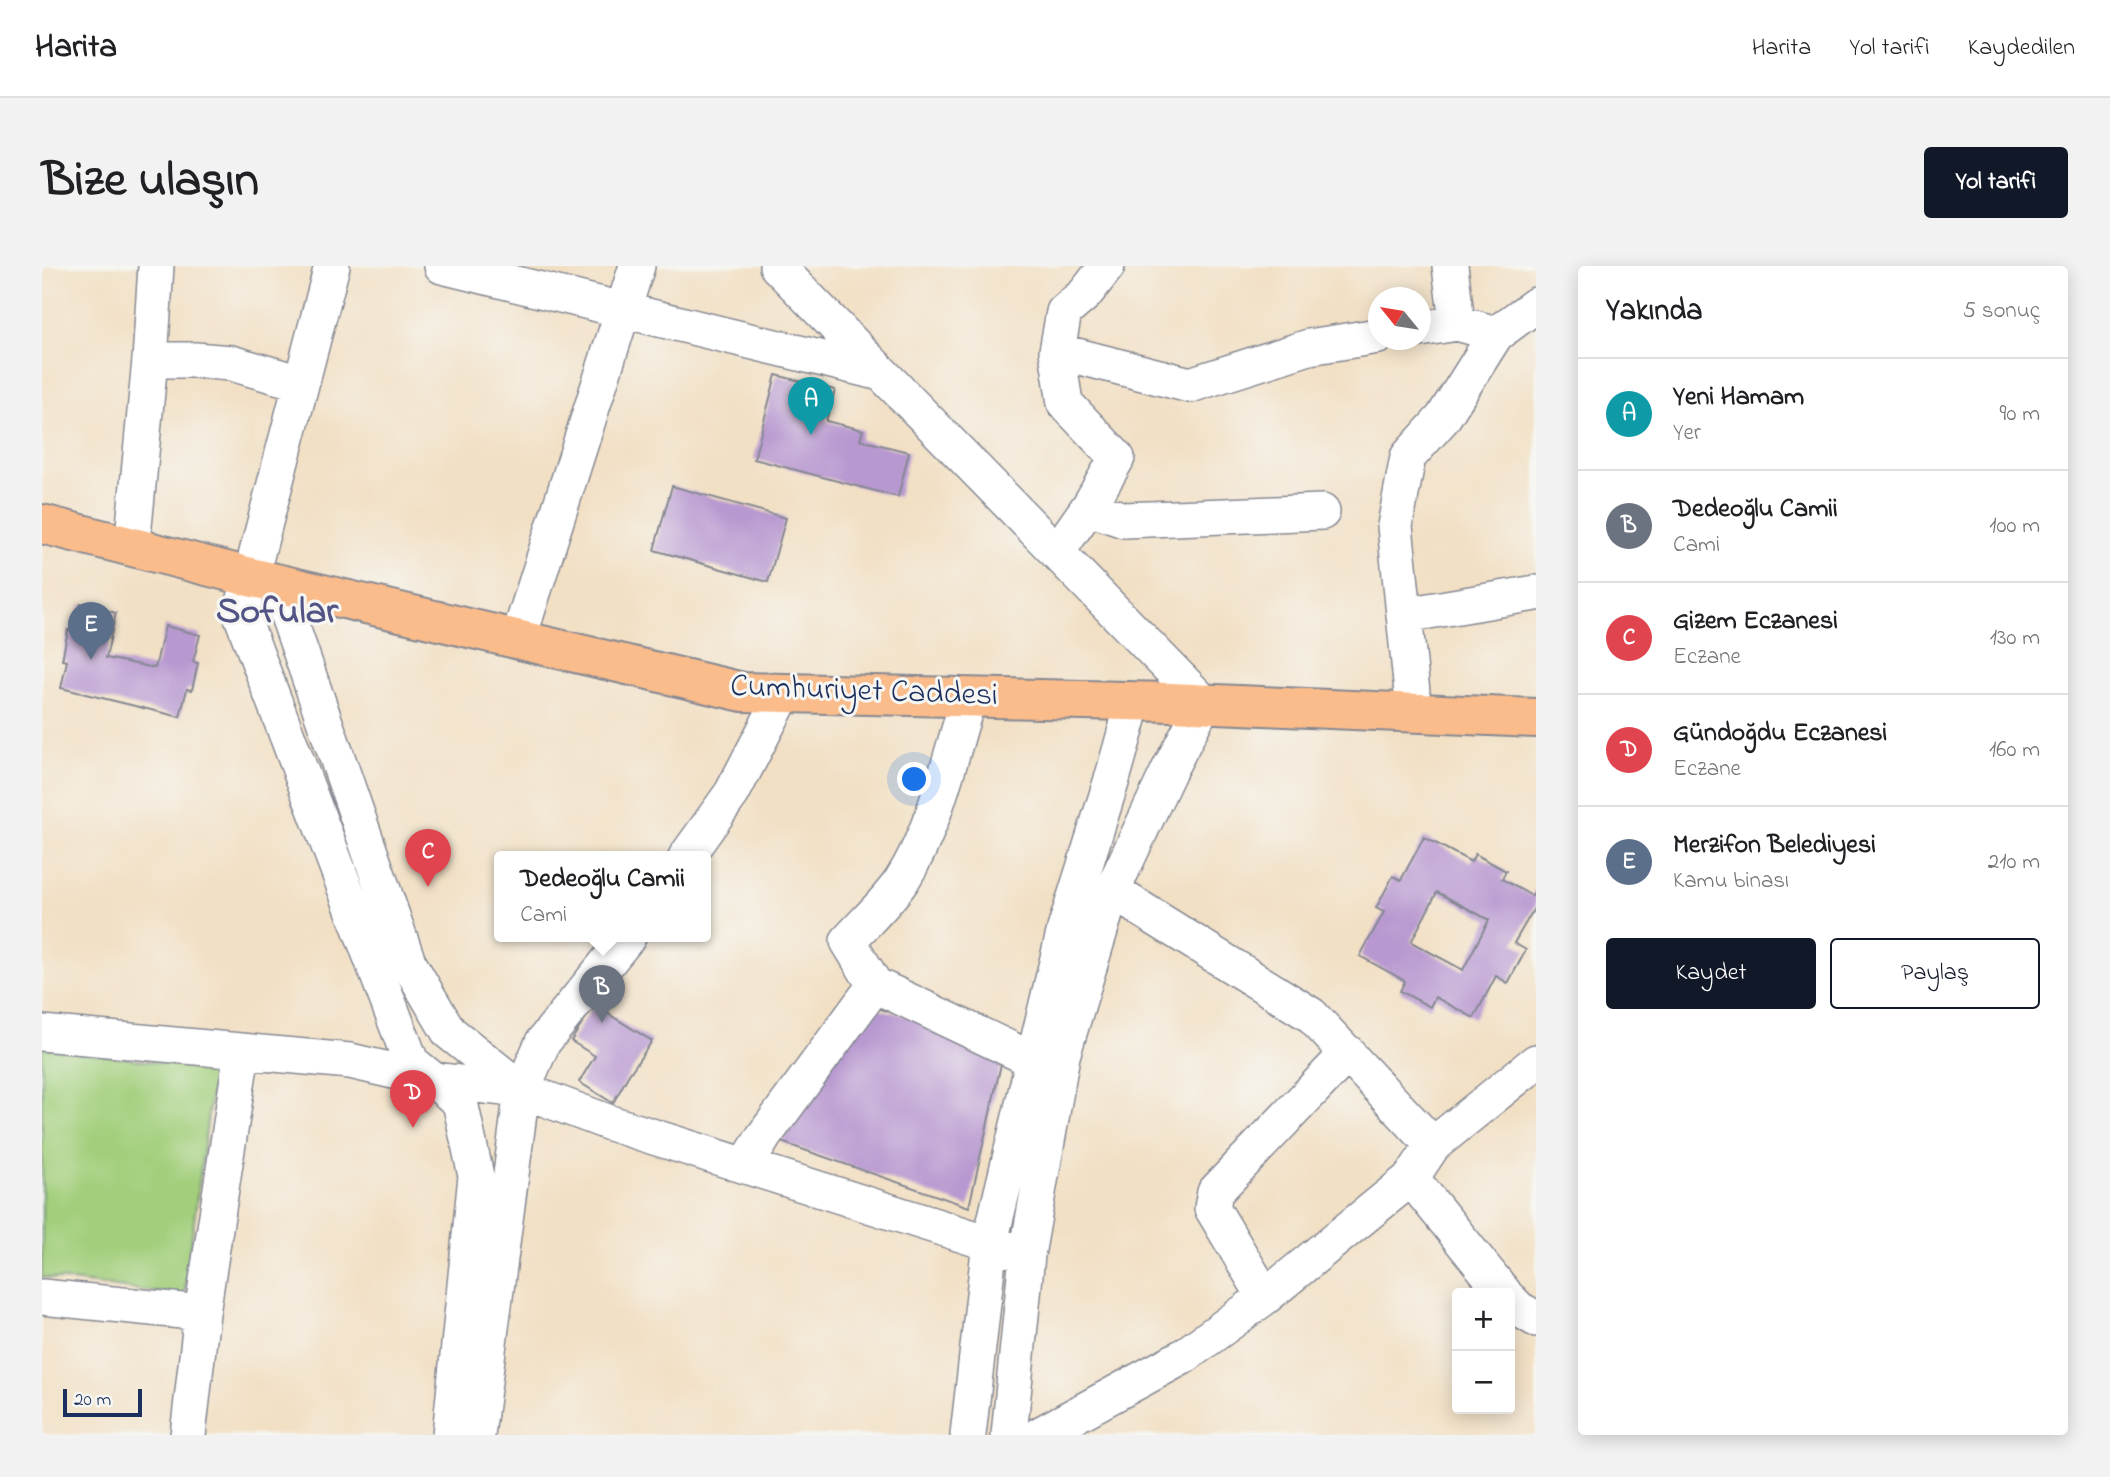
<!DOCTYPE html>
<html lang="tr">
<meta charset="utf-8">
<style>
:root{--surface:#fff;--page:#f2f2f2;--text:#202124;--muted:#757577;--line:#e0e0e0;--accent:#111827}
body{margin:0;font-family:"Indie Flower",sans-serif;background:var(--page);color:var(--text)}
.controls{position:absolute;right:21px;bottom:21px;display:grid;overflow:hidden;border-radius:7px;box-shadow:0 4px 18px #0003}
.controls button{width:63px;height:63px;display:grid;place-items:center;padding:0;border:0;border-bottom:2px solid var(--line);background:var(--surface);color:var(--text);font:35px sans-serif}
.compass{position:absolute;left:1326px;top:21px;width:63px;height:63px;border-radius:50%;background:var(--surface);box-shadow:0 4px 18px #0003;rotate:300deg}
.scale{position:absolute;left:21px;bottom:18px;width:79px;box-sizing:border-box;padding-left:7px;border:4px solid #1b2f5e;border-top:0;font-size:19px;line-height:24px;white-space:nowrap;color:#1b2f5e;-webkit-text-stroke:5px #f6f6f2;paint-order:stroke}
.you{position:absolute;left:873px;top:514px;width:24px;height:24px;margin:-18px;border:5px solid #fff;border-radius:50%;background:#1a73e8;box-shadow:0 0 0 10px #1a73e833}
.badge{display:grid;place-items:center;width:46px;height:46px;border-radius:50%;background:var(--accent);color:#fff;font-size:23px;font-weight:700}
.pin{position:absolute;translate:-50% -58px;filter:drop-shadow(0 2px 4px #0008)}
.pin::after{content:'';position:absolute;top:37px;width:24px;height:21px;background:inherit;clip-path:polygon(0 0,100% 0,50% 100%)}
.popup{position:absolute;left:452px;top:585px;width:217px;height:91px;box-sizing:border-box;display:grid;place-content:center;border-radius:7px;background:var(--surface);filter:drop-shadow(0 2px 5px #0005);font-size:23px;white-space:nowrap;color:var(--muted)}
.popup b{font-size:26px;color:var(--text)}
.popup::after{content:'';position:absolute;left:50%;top:100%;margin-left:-14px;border:14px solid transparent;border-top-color:var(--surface)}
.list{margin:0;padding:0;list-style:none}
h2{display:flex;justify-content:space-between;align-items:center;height:91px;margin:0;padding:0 28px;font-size:30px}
h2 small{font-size:23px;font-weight:400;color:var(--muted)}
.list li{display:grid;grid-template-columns:46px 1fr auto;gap:21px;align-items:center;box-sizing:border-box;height:112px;padding:0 28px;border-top:2px solid var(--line)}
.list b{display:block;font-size:26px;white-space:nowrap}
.list p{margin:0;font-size:23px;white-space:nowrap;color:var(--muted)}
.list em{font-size:23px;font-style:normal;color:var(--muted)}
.actions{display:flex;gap:14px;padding:21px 28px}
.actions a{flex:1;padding:16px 0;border:2px solid var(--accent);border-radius:7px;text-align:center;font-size:24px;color:var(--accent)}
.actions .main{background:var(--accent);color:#fff}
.map{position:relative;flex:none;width:1494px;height:1169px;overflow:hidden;border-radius:7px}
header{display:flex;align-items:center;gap:42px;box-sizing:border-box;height:98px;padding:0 35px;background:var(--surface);border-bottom:2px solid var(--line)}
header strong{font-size:33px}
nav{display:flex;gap:38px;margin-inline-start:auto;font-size:24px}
.intro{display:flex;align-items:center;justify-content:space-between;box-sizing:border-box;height:168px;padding:0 42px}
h1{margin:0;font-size:49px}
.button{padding:18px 32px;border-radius:7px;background:var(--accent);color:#fff;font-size:24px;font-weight:700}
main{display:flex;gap:42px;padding:0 42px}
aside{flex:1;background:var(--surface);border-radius:7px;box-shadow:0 4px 18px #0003}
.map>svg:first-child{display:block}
</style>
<header>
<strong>Harita</strong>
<nav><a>Harita</a><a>Yol tarifi</a><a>Kaydedilen</a></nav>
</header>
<div class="intro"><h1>Bize ulaşın</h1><a class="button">Yol tarifi</a></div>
<main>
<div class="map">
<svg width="1494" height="1169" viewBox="0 0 1494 1169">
<rect width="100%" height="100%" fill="#f6f6f2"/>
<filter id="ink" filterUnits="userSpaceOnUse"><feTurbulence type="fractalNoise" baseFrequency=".0143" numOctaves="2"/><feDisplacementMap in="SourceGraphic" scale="14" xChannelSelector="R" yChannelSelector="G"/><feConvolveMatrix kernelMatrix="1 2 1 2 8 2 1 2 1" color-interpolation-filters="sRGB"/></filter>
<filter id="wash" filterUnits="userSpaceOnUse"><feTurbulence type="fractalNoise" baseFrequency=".00686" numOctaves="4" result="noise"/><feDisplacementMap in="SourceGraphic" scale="28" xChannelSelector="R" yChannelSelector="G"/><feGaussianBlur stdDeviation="1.57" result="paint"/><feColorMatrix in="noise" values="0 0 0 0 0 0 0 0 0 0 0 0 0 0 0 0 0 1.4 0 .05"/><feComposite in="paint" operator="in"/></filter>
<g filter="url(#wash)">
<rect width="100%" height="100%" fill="#f2e0c5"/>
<!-- green -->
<path fill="#a3cf7c" stroke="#5f7f6d" stroke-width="2" d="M0,781L172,804L142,1030L0,1011Z"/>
<g id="blocks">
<!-- building -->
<path fill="#b898d0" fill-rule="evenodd" d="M734,109L793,124L784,155L821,164L818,174L867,186L856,231L712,193Z
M630,220L744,252L726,316L612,284Z
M39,338L74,347L64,392L113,402L123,360L158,369L151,396L156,397L150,424L145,423L138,451L19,422L25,395L20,394L26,364L32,365Z
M1382,571L1429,596L1433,588L1464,605L1460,613L1490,630L1494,622V639L1472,677L1484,684L1466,717L1454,710L1432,752L1393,731L1388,741L1358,725L1363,715L1318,690L1342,646L1334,642L1351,610L1359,614ZM1395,626L1447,654L1421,704L1369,676Z
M552,739L610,775L586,810L571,837L537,816L553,790L529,775Z
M823,739L880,754L961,789L927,941L739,876Z"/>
</g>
</g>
<g filter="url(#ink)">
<use href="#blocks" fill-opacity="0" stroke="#868892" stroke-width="2"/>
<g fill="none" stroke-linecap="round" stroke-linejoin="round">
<!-- minor casing -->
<g stroke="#868892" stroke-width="38">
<path id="minor" d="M290,0L199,348L369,796L418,836L434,910L408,1169
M400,0L839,107
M735,0L1162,437L1127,504L1070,625L1020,790L985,989L967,1169
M1408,0L1415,57
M1378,63L1415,57L1454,68
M1015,85L1148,119L1267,81L1336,70
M108,94H153L189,97L259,117
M1048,239L1059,246L1082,254L1280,246
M90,281L108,94L114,0
M1015,286L1048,239L1075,192L1023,137L1015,85L1022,46L1043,28L1065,0
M235,318L366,696L407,766L480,824L435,1169
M1363,349L1494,327
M476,374L595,0
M927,431C908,490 893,562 860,614C845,636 824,655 806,675L833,719L991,794
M1372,446L1353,260L1366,191L1401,152L1454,68L1494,39
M644,591L690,527L742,427
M1070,625L1269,749L1391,879
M0,767L308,795L390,814L480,824L568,857L985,989
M480,824L501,776L586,671
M704,899L722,870L833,719
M1369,912L1462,1027
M0,1031L160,1047
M1223,1031L1170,942L1173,926L1306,787
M1468,1034L1477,1043L1494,1053
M146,1169L160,1047L200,786
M926,1169L948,976L1023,663L1071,510L1092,435
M997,1169L1142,1090L1223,1031L1369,912L1391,879L1494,796"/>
</g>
<!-- major casing -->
<g stroke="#868892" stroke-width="42">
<path id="major" d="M0,258L208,311L701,426L1128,436L1494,452"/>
</g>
<!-- minor -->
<use href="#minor" stroke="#fff" stroke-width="35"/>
<!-- major -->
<use href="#major" stroke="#fabc8b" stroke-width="38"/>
</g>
</g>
<g text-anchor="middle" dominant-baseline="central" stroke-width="6" stroke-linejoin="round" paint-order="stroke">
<!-- street labels -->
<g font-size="32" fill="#1b2f5e" stroke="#f6f6f2">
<text transform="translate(822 426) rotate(2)">Cumhuriyet Caddesi</text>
</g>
<!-- district labels -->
<g font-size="38" font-weight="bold" fill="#525486" stroke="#f6f6f2">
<text x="235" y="347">Sofular</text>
</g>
</g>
</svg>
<div class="controls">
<button>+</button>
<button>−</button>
</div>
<svg class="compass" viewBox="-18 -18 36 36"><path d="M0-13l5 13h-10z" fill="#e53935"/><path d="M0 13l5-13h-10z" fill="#757577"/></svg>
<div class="scale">20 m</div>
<div class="you"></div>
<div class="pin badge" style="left:769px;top:169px;background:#0f9aa8">A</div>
<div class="pin badge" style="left:560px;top:757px;background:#6b7280">B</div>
<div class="popup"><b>Dedeoğlu Camii</b>Cami</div>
<div class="pin badge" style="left:386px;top:621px;background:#e0444e">C</div>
<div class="pin badge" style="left:371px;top:862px;background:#e0444e">D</div>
<div class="pin badge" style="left:49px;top:394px;background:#5c6f8a">E</div>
</div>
<aside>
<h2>Yakında<small>5 sonuç</small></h2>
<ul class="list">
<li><span class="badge" style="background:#0f9aa8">A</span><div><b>Yeni Hamam</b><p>Yer</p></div><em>90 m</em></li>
<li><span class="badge" style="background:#6b7280">B</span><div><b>Dedeoğlu Camii</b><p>Cami</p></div><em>100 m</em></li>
<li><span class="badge" style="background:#e0444e">C</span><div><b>Gizem Eczanesi</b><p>Eczane</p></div><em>130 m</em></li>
<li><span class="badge" style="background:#e0444e">D</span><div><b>Gündoğdu Eczanesi</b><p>Eczane</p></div><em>160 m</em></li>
<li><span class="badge" style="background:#5c6f8a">E</span><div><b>Merzifon Belediyesi</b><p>Kamu binası</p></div><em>210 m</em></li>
</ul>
<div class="actions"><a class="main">Kaydet</a><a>Paylaş</a></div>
</aside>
</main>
